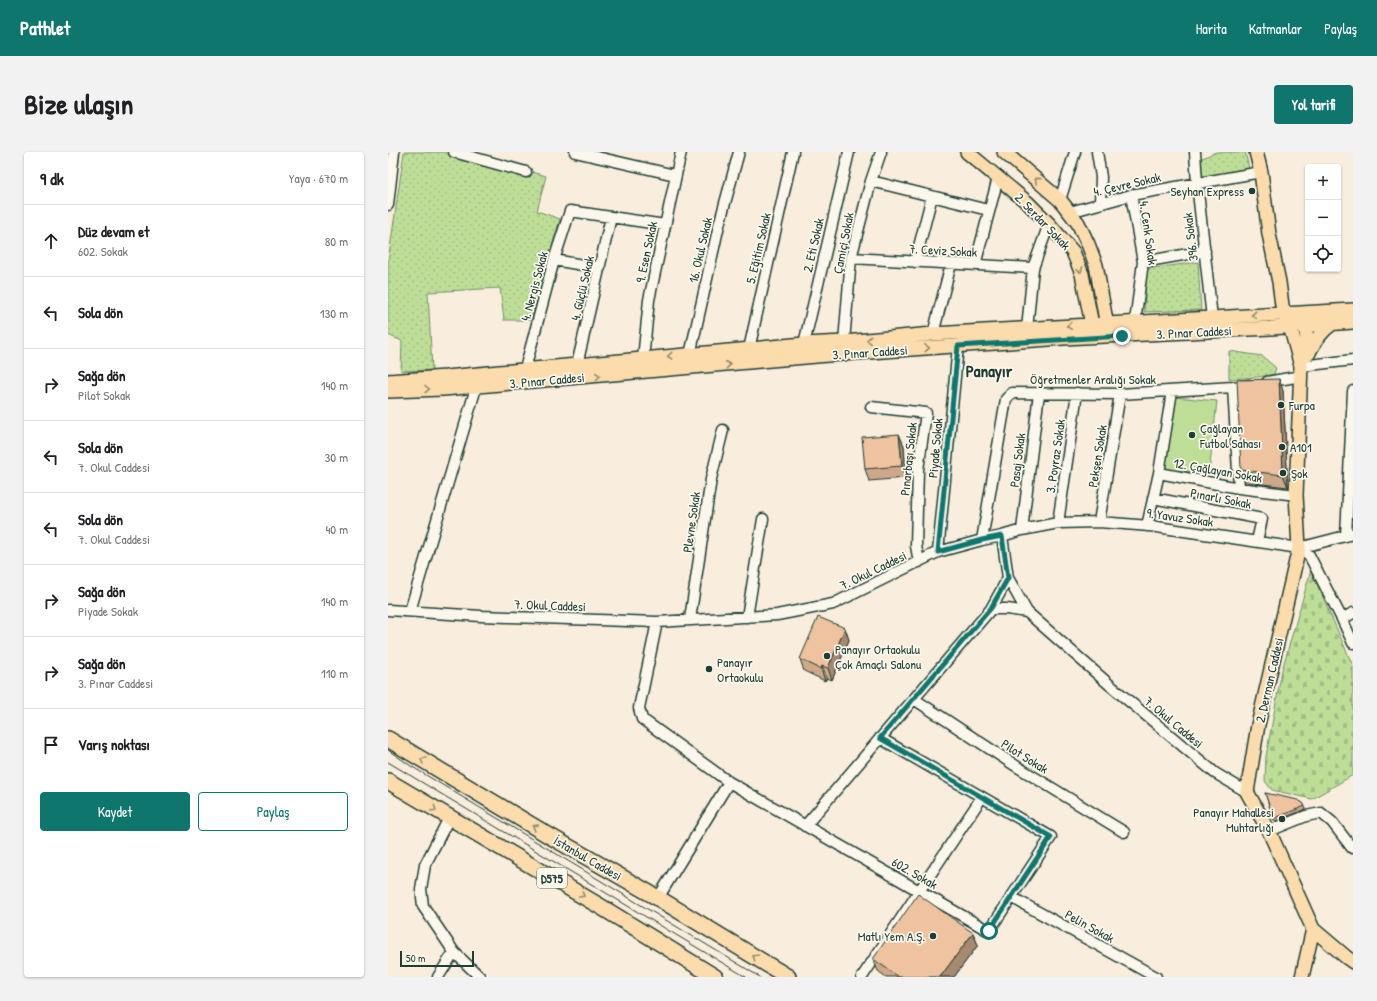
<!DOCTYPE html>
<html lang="tr">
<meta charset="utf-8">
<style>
:root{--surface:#fff;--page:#f2f2f2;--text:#202124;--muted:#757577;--line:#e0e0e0;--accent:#0f766e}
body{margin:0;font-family:"Patrick Hand",sans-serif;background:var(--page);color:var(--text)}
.controls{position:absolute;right:12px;top:12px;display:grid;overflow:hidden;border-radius:4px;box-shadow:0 1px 3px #0004}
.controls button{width:36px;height:36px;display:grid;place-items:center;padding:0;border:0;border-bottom:1px solid var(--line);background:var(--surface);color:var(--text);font:20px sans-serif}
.scale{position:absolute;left:12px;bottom:10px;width:74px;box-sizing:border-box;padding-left:4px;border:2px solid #1f3d34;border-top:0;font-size:11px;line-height:14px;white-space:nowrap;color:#1f3d34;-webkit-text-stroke:3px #fbf7ec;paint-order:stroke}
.stop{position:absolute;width:12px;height:12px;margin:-9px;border:3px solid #0f766e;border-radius:50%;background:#fff}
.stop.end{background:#0f766e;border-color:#fff;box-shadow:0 1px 4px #0008}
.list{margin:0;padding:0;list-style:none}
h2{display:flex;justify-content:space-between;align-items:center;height:52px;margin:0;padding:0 16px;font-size:17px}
h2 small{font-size:13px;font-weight:400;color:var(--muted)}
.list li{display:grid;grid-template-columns:26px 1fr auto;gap:12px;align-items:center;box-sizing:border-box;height:72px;padding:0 16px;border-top:1px solid var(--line)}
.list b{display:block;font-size:15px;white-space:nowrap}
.list p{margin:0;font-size:13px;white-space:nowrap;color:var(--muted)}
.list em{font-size:13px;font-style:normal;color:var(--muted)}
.actions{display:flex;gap:8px;padding:12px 16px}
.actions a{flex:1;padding:9px 0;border:1px solid var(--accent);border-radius:4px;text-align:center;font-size:14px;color:var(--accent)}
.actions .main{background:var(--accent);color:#fff}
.icon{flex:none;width:22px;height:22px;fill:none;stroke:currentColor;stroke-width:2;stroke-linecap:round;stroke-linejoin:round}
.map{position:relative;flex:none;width:965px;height:825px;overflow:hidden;border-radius:4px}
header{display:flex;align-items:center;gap:24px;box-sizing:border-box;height:56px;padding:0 20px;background:var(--accent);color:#fff}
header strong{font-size:19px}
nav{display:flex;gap:22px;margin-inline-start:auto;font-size:14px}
.intro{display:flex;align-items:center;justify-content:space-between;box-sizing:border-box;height:96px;padding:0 24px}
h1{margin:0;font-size:28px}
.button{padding:10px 18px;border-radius:4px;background:var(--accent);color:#fff;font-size:14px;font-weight:700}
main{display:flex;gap:24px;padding:0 24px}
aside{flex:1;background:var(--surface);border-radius:4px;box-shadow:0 1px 3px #0004}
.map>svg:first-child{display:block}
</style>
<header>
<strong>Pathlet</strong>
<nav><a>Harita</a><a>Katmanlar</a><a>Paylaş</a></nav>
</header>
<div class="intro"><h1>Bize ulaşın</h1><a class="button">Yol tarifi</a></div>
<main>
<aside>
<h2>9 dk<small>Yaya · 670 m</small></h2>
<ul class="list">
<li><svg class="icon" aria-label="ahead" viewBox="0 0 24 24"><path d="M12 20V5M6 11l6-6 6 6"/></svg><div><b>Düz devam et</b><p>602. Sokak</p></div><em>80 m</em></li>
<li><svg class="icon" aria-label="left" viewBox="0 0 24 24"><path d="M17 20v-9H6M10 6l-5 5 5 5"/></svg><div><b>Sola dön</b></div><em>130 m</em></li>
<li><svg class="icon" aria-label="right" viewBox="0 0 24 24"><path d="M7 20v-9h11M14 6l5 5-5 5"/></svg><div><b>Sağa dön</b><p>Pilot Sokak</p></div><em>140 m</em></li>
<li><svg class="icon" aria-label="left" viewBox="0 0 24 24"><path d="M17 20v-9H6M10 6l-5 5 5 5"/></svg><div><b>Sola dön</b><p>7. Okul Caddesi</p></div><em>30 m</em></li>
<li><svg class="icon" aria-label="left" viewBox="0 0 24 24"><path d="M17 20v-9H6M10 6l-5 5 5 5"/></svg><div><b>Sola dön</b><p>7. Okul Caddesi</p></div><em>40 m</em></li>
<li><svg class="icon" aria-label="right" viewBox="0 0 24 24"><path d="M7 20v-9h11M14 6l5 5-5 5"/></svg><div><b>Sağa dön</b><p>Piyade Sokak</p></div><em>140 m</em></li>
<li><svg class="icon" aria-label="right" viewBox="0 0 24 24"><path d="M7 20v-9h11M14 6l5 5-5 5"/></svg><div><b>Sağa dön</b><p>3. Pınar Caddesi</p></div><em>110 m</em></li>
<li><svg class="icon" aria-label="arrive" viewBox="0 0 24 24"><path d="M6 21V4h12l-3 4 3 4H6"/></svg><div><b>Varış noktası</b></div></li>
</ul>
<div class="actions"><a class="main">Kaydet</a><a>Paylaş</a></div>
</aside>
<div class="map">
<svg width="965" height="825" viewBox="0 0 965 825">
<defs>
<pattern id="cemetery-stones" width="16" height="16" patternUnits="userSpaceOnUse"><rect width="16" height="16" fill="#bede98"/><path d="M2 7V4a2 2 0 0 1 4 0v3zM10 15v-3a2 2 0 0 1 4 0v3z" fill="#a3bf84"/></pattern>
<pattern id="park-dots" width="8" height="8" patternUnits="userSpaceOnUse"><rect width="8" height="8" fill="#bede98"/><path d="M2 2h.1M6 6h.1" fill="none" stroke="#a3bf84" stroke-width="1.8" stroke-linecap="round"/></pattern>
</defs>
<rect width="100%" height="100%" fill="#f9eddd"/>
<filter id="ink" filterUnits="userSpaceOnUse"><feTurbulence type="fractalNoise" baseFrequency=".025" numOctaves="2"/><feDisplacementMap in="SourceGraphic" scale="8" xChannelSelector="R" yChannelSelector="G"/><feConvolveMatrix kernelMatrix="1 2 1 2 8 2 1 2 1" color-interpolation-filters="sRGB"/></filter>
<g filter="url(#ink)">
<!-- grass -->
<path fill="#bede98" stroke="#6e8e66" d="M787,245L829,249L821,322L777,317Z"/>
<!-- cemetery -->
<path fill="url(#cemetery-stones)" stroke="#6e8e66" d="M923,418L965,514V623L924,647L884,638L877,629L878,604L894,518Z"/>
<!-- park -->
<path fill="url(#park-dots)" stroke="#6e8e66" d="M16,0H69L158,24L149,59L172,67L143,168H116L112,136L40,140L44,218L13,219L14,189L0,183V110Z
M828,0H857L861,16L812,27L810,8Z
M810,110L813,158L756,160L759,117Z
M841,199L874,204L888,216L886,222L870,225L841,227Z"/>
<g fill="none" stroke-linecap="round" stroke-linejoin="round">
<!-- minor casing -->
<g stroke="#1f3d34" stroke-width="13">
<path id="minor" d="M66,0L138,20
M187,0L287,23
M709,0L713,25L712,51
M807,0L809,31L824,166
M483,29L600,58
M743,43L755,110L747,170
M672,48L687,0
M0,53L6,0
M682,60L743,43L873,20
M463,106L645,116
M166,108L212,116
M527,110L544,44
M755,110L817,99
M587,113L610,26
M639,177L645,116L661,72
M545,182L563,112
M456,190L463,106L483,29L493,0
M416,192L461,0
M361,197L405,0
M302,203L331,73L351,0
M255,207L261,148L293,0
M189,213L223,65
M913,214L965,208
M137,217L166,108L182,59L277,73
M879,230L913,224
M845,235L851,336
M483,255L538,261L530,318L528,394L531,410
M771,321L851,336L908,343
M765,346L874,367L869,389
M711,370L732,242
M670,371L689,241
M759,374L771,321L784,239
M634,378L651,241
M614,384L634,378L670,371L711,370L762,374L911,396L965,382
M958,384L965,239
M594,388L618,247L624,241L732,242L845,235L861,233
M911,396L921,403L954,467L965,491
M550,400L570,194
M603,457H619L639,460
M0,458L93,464L269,470L389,463L445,452L550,400L594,388L614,384L620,426L639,460L723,534L827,621L859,640
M22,459L90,229
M359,465L375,367
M302,467L323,327L335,278
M954,467L965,461
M269,470L251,556L254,567L341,630L601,779L663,685L492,586
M526,547L628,614L736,680
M61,666L37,713L33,737L35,754L66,800L92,825
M417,674L603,457L620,426
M881,679L918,664L933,661L944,670L964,696
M623,745L768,825
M270,746L341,630
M50,825L66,800
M474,825L594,645"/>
</g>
<!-- major casing -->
<g stroke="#1f3d34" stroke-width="16">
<path id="major" d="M579,0L640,51L661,72L685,100L694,122L704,173L712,178
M616,0L672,48L690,71L700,92L708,113L719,174L716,178
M868,0L873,20L881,82L891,130L895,161L902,174L913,214L908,343L911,396L870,573L859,640L881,679L925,777L958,805L965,810
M912,166L917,173L921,201
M920,202C927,189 933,179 945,171
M0,229L58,225L416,192L456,190L545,182L965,158
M0,239L55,237L440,203L675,186L883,176L965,170
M914,825L925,777"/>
</g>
<!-- highway casing -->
<g stroke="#1f3d34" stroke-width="18">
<path id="highway" d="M0,587L160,683L270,746L400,825
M0,629L215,756L327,825"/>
</g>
<!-- minor -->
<use href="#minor" stroke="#fbf7ec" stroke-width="10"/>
<!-- major -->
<use href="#major" stroke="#fcdcac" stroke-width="13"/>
<!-- highway -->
<use href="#highway" stroke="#fcdcac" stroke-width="15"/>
<!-- tram -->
<path stroke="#1f3d34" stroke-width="1" d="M0,598L23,614L372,825
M0,610L358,825"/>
</g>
<!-- wall -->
<path fill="#cea889" stroke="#1f3d34" d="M891,227L895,239L900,335L857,330L853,318Z
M511,282L516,294L518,326L481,329L477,317Z
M457,476L461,488L444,528L439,526L437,529L416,519L412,507Z
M877,641L915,651L918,657L888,669L886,668Z
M585,781L590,793L566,825H498L490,819L485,807Z"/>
<!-- shaded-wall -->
<path fill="#a7886f" stroke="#1f3d34" d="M891,227L895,239L900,335L895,323Z
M511,282L516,294L518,326L514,314Z
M457,476L461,488L444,528L440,516Z
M434,514L439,526L437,529L433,517Z
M585,781L590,793L566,825H552Z"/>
<!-- building -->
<path fill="#efc39f" stroke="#1f3d34" d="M891,227L895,323L853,318L849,228Z
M511,282L514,314L477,317L474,285Z
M430,465L457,476L440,516L434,514L433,517L412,507Z
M877,641L910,648L915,651L917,654L887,666L885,665Z
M530,742L585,781L552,825H511L485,807Z"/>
<!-- one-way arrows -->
<defs><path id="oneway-chevron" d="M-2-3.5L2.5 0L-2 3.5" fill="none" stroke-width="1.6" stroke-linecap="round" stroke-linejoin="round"/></defs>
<g stroke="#8e8c70">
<use href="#oneway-chevron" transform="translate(649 28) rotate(-140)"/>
<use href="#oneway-chevron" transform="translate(692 118) rotate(70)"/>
<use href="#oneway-chevron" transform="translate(866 163) rotate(176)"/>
<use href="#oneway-chevron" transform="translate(681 174) rotate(177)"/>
<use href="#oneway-chevron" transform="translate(481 188) rotate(175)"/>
<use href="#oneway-chevron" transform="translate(539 196) rotate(-4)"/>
<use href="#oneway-chevron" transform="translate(282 204) rotate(175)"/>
<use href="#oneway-chevron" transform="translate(340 213) rotate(-6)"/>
<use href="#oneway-chevron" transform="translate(210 224) rotate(-5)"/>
<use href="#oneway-chevron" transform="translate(39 237) rotate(-2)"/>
<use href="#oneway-chevron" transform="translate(35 608) rotate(-149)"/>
<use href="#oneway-chevron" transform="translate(46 657) rotate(31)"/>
<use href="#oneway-chevron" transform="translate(147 675) rotate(-149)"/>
<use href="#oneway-chevron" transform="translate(194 743) rotate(30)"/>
<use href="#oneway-chevron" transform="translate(367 805) rotate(-149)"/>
</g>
</g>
<g fill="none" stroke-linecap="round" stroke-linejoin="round" filter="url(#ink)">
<!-- route -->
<path stroke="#0f766e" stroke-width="5" d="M601,779L663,685L492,586L603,456L620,426L614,384L594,388L550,400L570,194L734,184"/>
</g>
<!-- markers -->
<g fill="#1f3d34" stroke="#fbf7ec" stroke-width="1.5">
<circle cx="864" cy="39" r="4"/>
<circle cx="893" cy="253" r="4"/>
<circle cx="804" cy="283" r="4"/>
<circle cx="894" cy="295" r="4"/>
<circle cx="895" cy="321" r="4"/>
<circle cx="439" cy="504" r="4"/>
<circle cx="321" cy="517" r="4"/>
<circle cx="894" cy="667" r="4"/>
<circle cx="545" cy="784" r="4"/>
</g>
<g text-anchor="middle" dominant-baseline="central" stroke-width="3.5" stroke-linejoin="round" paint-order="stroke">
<!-- shield labels -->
<rect fill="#fbf7ec" stroke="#61756b" stroke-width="1" x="149" y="716" width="30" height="20" rx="3"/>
<g font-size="12" font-weight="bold" fill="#1f3d34">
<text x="164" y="726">D575</text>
</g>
<!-- street labels -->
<g font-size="13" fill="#1f3d34" stroke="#fbf7ec">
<text transform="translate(739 32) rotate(-13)">4. Çevre Sokak</text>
<text transform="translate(655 69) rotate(46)">2. Serdar Sokak</text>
<text transform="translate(761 81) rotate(82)">4. Cenk Sokak</text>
<text transform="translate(802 85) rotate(-97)">396. Sokak</text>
<text transform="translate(455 91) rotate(-79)">Çamiçi Sokak</text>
<text transform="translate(425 93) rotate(-77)">2. Eti Sokak</text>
<text transform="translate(370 96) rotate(-77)">5. Eğitim Sokak</text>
<text transform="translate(312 98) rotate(-77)">16. Okul Sokak</text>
<text transform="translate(555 98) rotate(3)">7. Ceviz Sokak</text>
<text transform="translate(258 100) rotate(-78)">9. Esen Sokak</text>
<text transform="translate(146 134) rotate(-75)">4. Nergis Sokak</text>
<text transform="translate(194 136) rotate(-77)">4. Güçlü Sokak</text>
<text transform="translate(806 180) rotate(-3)">3. Pınar Caddesi</text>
<text transform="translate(482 200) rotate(-4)">3. Pınar Caddesi</text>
<text x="705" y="227">Öğretmenler Aralığı Sokak</text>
<text transform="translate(159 228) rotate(-5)">3. Pınar Caddesi</text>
<text transform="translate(547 296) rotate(-85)">Piyade Sokak</text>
<text transform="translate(667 304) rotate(-82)">3. Poyraz Sokak</text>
<text transform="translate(709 304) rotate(-81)">Pekşen Sokak</text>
<text transform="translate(520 307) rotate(-84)">Pınarbaşı Sokak</text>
<text transform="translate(629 308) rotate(-83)">Pasaj Sokak</text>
<text transform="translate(830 318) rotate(10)">12. Çağlayan Sokak</text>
<text transform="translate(833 346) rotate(11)">Pınarlı Sokak</text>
<text transform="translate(792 365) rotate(8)">9. Yavuz Sokak</text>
<text transform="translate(303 370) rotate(-82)">Plevne Sokak</text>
<text transform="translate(485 418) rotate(-26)">7. Okul Caddesi</text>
<text transform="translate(162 453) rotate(2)">7. Okul Caddesi</text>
<text transform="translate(881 528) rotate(-77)">2. Derman Caddesi</text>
<text transform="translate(786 570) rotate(40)">7. Okul Caddesi</text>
<text transform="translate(637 604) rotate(32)">Pilot Sokak</text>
<text transform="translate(200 706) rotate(30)">İstanbul Caddesi</text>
<text transform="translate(527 721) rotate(30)">602. Sokak</text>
<text transform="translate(702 774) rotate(29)">Pelin Sokak</text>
</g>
<!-- poi labels -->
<g font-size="13" fill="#1f3d34" stroke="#fbf7ec" text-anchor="start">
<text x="856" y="39" text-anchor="end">Seyhan Express</text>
<text x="901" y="253">Furpa</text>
<text x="812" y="276">Çağlayan<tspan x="812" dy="15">Futbol Sahası</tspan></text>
<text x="902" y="295">A101</text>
<text x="903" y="321">Şok</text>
<text x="447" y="497">Panayır Ortaokulu<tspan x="447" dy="15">Çok Amaçlı Salonu</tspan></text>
<text x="329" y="510">Panayır<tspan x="329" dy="15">Ortaokulu</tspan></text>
<text x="886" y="660" text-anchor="end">Panayır Mahallesi<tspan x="886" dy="15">Muhtarlığı</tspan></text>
<text x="537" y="784" text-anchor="end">Matlı Yem A.Ş.</text>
</g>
<!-- district labels -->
<g font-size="17" font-weight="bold" fill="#1f3d34" stroke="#fbf7ec">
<text x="601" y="218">Panayır</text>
</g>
</g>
</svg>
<div class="controls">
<button>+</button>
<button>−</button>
<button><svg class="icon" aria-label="locate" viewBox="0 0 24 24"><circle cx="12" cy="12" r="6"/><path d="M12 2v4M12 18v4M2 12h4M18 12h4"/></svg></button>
</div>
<div class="scale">50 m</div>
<div class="stop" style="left:601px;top:779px"></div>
<div class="stop end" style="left:734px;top:184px"></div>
</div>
</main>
